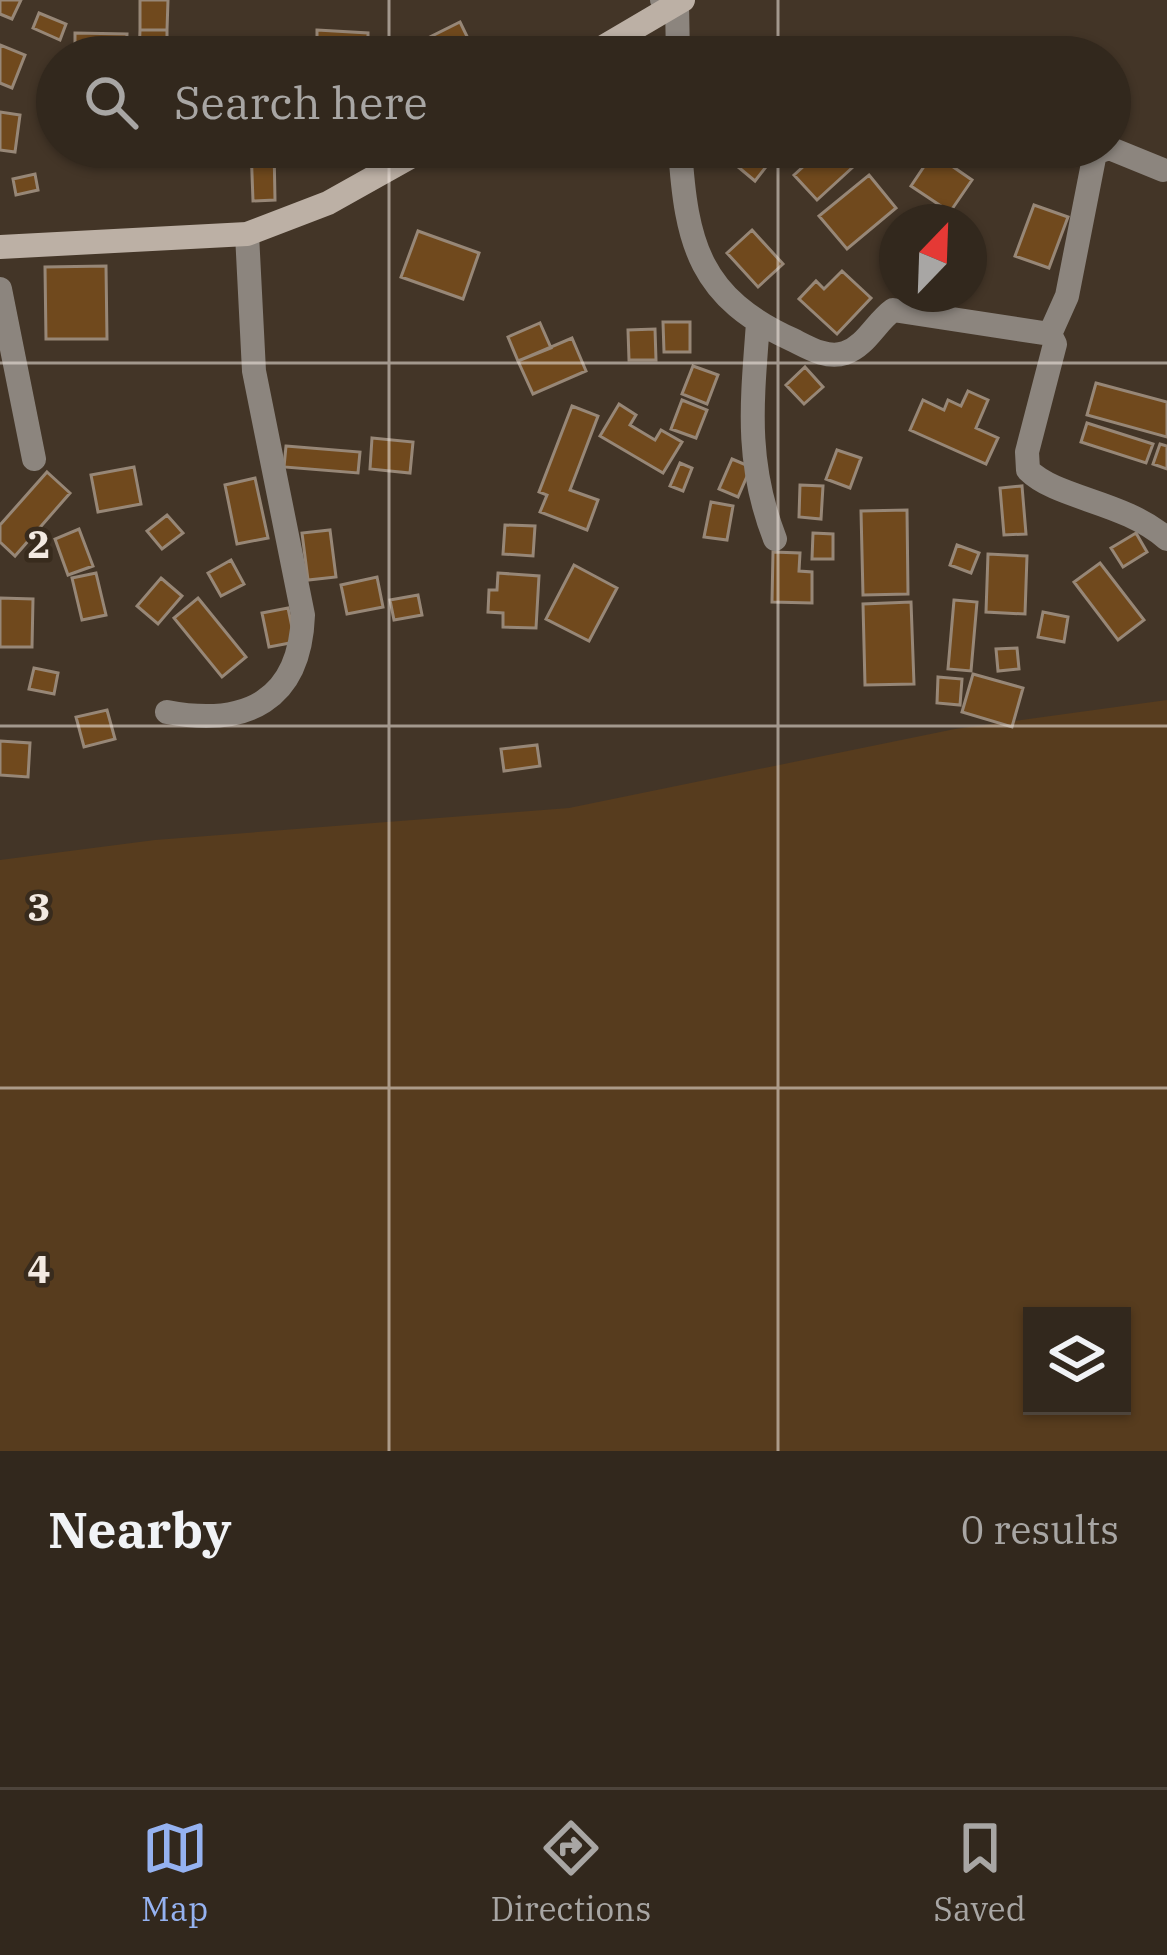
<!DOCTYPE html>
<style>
:root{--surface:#32281d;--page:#3d342a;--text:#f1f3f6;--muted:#a8a6a4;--line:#4d443b;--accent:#95b2f1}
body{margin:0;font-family:"IBM Plex Serif",serif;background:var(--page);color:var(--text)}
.controls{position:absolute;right:36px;bottom:36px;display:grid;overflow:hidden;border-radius:0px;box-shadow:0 3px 9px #0004}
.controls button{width:108px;height:108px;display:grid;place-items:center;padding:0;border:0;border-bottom:3px solid var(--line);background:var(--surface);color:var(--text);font:60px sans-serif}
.compass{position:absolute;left:879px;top:204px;width:108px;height:108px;border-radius:50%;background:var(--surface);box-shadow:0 3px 9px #0004;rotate:23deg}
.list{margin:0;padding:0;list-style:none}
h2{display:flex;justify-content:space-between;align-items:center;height:156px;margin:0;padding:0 48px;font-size:51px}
h2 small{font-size:39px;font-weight:400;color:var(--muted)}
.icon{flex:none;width:66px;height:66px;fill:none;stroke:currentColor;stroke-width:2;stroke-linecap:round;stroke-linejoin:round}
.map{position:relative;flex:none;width:1167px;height:1451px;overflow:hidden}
.search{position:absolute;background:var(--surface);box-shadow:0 3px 9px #0004;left:36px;right:36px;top:36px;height:132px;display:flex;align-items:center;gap:30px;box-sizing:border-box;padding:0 42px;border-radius:66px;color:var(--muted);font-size:45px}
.sheet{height:336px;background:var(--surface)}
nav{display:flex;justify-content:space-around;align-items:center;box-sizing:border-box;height:168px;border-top:3px solid var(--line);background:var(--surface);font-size:33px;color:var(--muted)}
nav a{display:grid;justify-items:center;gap:6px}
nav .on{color:var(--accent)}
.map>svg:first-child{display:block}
</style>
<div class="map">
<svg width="1167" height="1451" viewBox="0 0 1167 1451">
<rect width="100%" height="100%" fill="#433527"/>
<!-- green -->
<path fill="#573c1e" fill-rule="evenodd" d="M1167,700V1451H0V860L155,840L569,808L955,729ZM1032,1316H1122V1406H1032Z"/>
<!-- building -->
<path fill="#70491d" stroke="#978777" stroke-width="3" d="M0,0H21L12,19L0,14Z
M140,0H168L167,30H140Z
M39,13L66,24L60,40L33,28Z
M460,22L477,57H425L418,43Z
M140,30H167V57H139Z
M317,30L368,33V46L317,43Z
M75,33L127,34L126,57L75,56Z
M0,45L25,55L12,88L0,83Z
M0,112L20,115L15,152L0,150Z
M103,147H158L156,159Z
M251,147H274L275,200L253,201Z
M743,147L769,163L755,181L731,161Z
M825,147H857L865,156L817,200L794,175Z
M933,153L972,180L950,212L911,186Z
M35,174L38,190L16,195L13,179Z
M869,175L896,208L847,249L819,216Z
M1034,205L1068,217L1049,268L1015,256Z
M752,230L783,264L758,287L727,253Z
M418,231L479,253L463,299L401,277Z
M106,266L107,339H46L45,267Z
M842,271L871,298L837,334L799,299L816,281L824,289Z
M663,322H690V352H664Z
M540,323L551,348L518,361L508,337Z
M655,329L656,360H629L628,330Z
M572,338L586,371L533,394L518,361Z
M693,366L718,375L707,404L682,394Z
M805,367L823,387L804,404L786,385Z
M1096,383L1167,402V437L1087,415Z
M968,391L988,400L976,428L998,438L986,464L910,430L923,400L944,410L948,400L961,406Z
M682,400L707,410L696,438L671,429Z
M619,404L636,415L630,425L655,440L661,430L682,442L663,473L600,436Z
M572,406L598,416L570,490L598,500L587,530L540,512L547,495L539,492Z
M1087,423L1153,444L1146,463L1081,442Z
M372,438L413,442L410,473L370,469Z
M1160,444L1167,446V469L1153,464Z
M286,446L360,452L358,473L284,467Z
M837,450L861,458L850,488L826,479Z
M732,459L751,467L738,497L719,489Z
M680,463L692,468L683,491L670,486Z
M134,467L141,504L98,512L91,475Z
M47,472L70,493L15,556L0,542V525Z
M255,478L268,538L237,544L225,485Z
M800,485L823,486L821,519L799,517Z
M1022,486L1026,534L1004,535L1000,488Z
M711,502L733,506L727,540L704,537Z
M907,510L908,594L863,595L861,511Z
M167,515L183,533L162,549L147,531Z
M505,525L535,526L533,556L503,554Z
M79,529L93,566L68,575L55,539Z
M330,530L336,577L308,580L302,533Z
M813,533L833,534V559H812Z
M1136,533L1147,552L1123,567L1111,548Z
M957,545L979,553L971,573L950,565Z
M773,552L800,553L799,571L812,572V603L772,602Z
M988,554L1027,556L1025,614L986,612Z
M231,560L244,584L221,596L208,573Z
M1100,563L1144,620L1118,640L1074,582Z
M574,565L617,588L589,641L546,619Z
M96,573L106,615L82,620L72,578Z
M498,573L539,576L536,628L503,627V613L488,612L489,590H497Z
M377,577L383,607L347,614L341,585Z
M161,578L182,596L158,624L137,606Z
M418,595L422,615L394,620L390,600Z
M0,598L33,599L32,647H0Z
M198,598L246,657L222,677L174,618Z
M954,600L977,602L971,671L948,669Z
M911,602L914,684L865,685L863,604Z
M288,608L295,642L269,647L262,613Z
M1043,612L1068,617L1064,642L1038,637Z
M1017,648L1019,669L998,671L996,649Z
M34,668L58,673L54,694L29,689Z
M973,674L1023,688L1012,727L962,712Z
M938,677L962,679L960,705L937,703Z
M107,710L115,739L84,747L76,717Z
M0,741L30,743L28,777L0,775Z
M537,745L540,766L504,771L501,749Z"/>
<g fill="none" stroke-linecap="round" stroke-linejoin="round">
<!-- street -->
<path stroke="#8c857e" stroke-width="24" d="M662,0L677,4L678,57
M680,147C686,245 700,298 793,340C809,348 827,359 845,353C866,346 876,322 893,310L1050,334L1055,344L1027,452L1028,470C1057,499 1124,501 1167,539
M0,289L34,459
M758,323C752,403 745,462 775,539
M1050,334L1067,296L1095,153L1109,148L1163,170
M167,712C246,727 300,701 303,615L254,371L247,234"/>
<!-- secondary -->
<path stroke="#bcb0a5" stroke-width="24" d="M586,57L683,0
M0,247L247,234L328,203L428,147"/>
</g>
<!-- grid -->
<path fill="none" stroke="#f3eae2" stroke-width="3" stroke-opacity="0.55" d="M389,0V57M778,0V57M389,147V1451M778,147V1451M0,363H1167M0,726H1167M0,1088H1167"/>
<g font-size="39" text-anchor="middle" font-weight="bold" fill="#f3eae2" stroke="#382b1d" stroke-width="9" stroke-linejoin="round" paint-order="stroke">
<text x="39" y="558">2</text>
<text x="39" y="921">3</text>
<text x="39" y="1283">4</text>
</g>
</svg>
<div class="controls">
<button><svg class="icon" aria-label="layers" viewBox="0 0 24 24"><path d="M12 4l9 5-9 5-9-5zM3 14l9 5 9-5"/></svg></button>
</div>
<svg class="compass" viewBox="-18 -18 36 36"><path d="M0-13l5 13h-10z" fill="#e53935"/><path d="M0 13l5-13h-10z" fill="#a8a6a4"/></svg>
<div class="search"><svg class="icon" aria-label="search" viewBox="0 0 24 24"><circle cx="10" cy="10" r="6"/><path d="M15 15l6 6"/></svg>Search here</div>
</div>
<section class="sheet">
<h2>Nearby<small>0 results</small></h2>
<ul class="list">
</ul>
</section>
<nav>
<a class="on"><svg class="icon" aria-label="map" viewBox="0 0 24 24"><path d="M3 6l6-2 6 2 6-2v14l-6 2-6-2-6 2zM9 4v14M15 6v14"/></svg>Map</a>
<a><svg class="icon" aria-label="directions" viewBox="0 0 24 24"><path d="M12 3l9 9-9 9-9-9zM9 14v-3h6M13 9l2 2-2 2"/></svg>Directions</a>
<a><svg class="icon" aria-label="saved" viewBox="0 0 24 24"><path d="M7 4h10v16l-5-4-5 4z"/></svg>Saved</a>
</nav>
